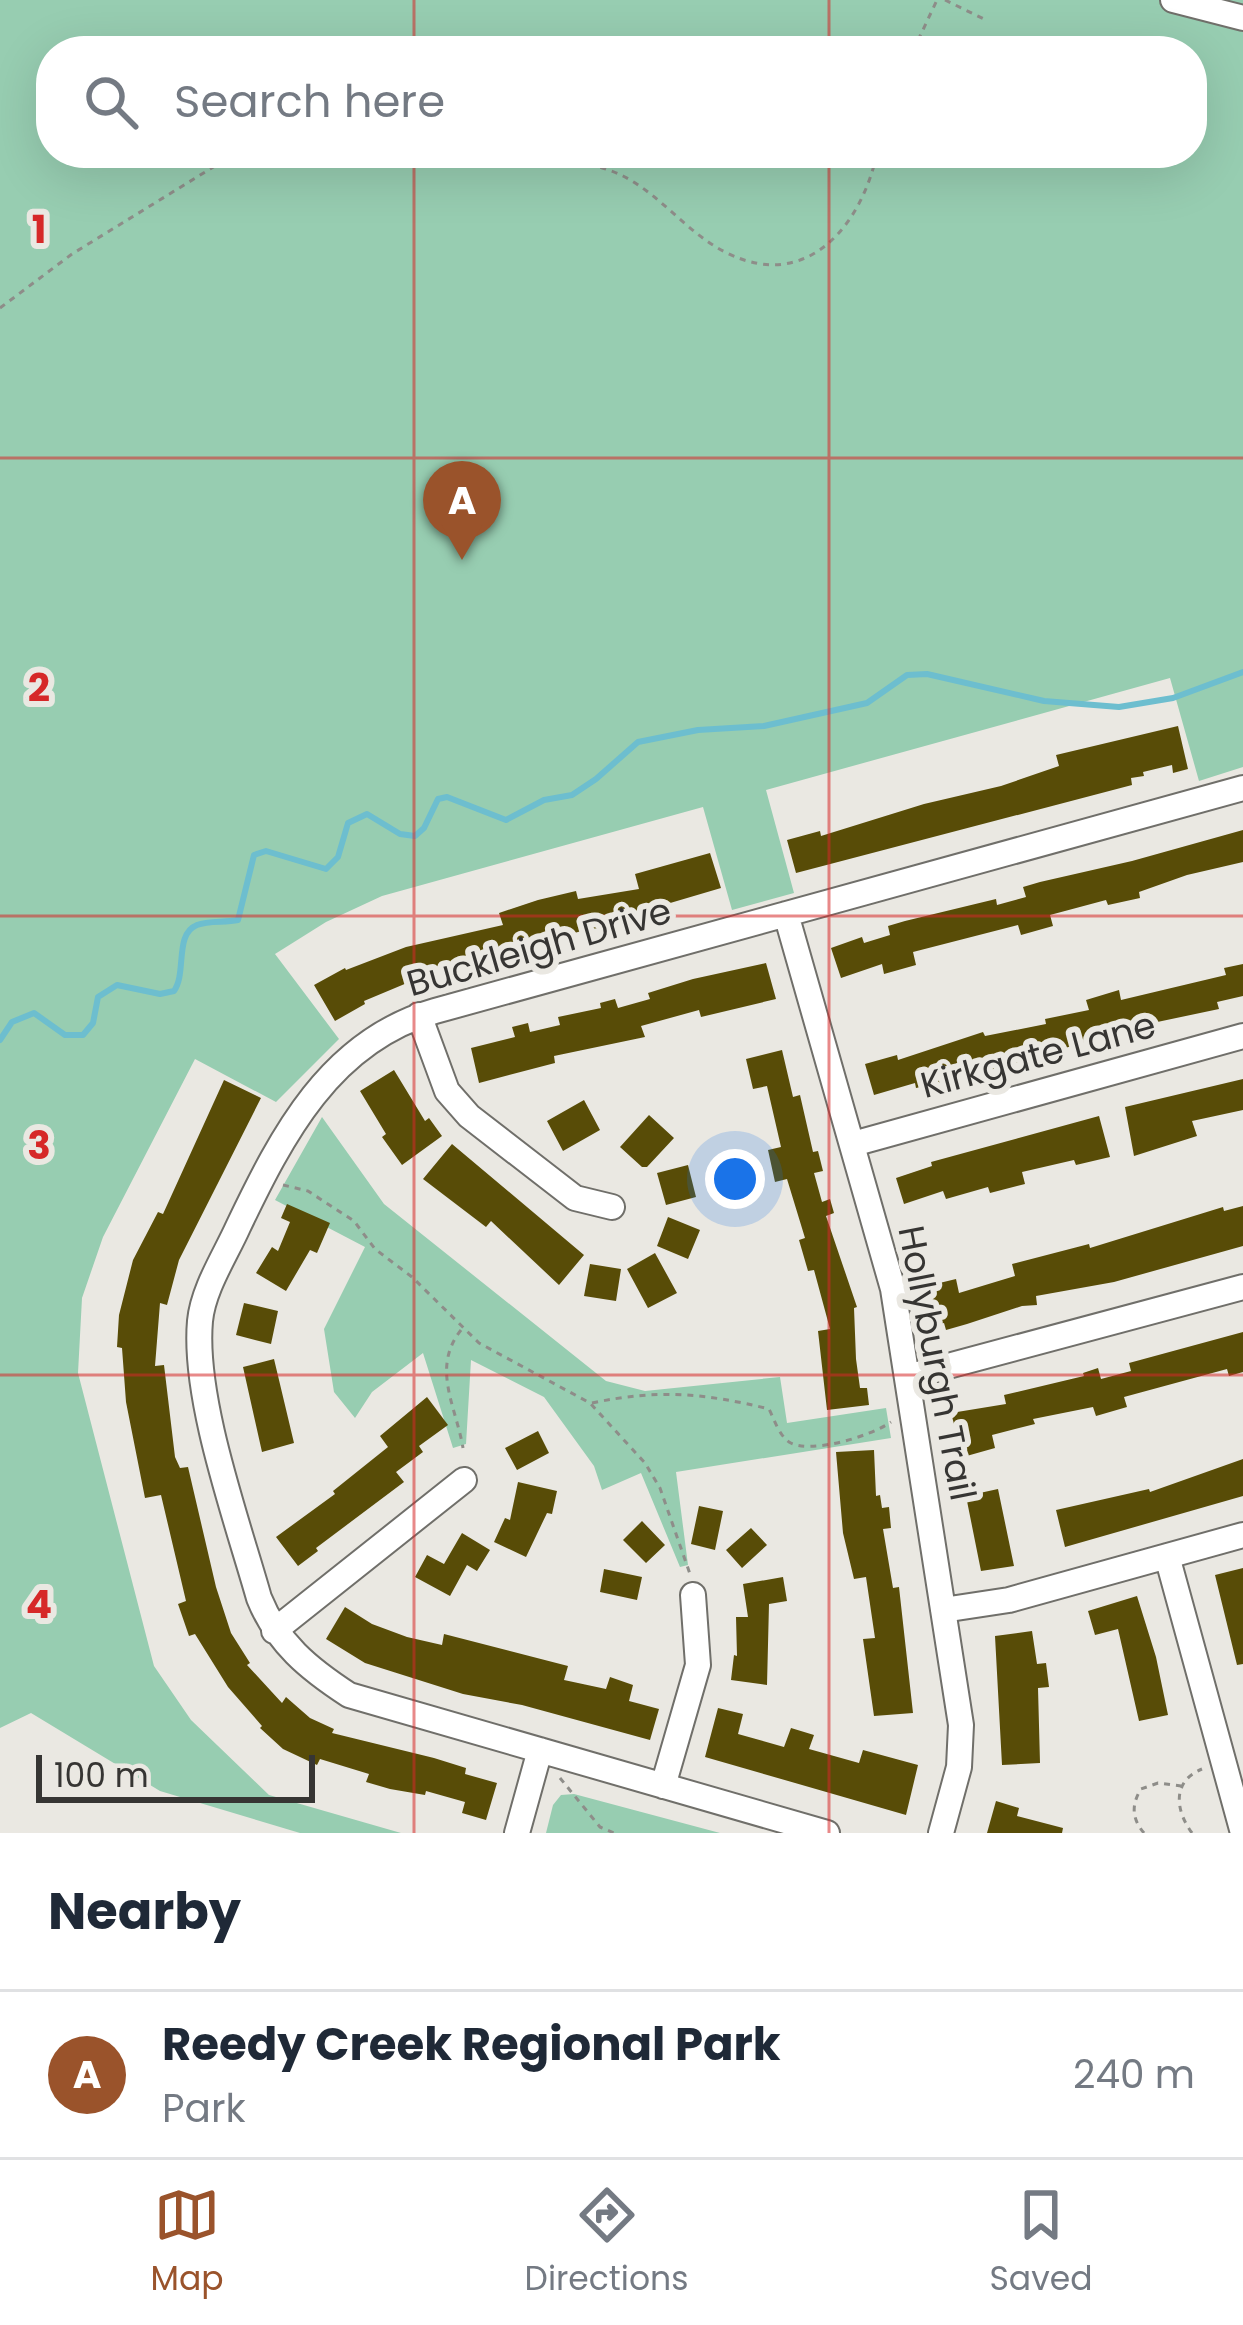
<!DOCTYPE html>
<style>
:root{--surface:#fff;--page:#f2f2f3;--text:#1f2937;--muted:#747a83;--line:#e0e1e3;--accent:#9a532b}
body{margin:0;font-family:Poppins,sans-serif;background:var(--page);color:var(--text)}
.scale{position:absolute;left:36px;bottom:30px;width:279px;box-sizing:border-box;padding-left:12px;border:6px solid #363533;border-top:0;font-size:33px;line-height:42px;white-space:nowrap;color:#363533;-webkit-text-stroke:9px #eae8e2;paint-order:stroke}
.you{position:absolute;left:735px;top:1179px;width:42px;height:42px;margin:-30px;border:9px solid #fff;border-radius:50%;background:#1a73e8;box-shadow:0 0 0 18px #1a73e833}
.badge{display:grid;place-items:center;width:78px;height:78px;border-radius:50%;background:var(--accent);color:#fff;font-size:39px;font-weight:700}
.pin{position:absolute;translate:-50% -99px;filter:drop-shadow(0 3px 6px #0008)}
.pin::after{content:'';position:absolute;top:63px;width:42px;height:36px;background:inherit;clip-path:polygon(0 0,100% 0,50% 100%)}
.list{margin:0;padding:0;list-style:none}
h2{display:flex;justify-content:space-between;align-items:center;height:156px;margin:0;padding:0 48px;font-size:51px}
h2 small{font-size:39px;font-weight:400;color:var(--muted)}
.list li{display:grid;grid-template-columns:78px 1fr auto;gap:36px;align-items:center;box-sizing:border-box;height:168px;padding:0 48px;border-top:3px solid var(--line)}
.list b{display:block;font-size:45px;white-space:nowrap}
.list p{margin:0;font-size:39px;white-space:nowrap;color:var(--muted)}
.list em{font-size:39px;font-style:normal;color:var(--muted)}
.icon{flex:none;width:66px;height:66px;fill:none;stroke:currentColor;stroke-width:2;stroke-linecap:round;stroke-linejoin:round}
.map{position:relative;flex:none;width:1243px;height:1833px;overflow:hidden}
.search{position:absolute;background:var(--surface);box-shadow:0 12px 48px #0002;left:36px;right:36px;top:36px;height:132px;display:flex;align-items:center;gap:30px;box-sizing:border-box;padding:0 42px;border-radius:48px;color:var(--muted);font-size:45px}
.sheet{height:324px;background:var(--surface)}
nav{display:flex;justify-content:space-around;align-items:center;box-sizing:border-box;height:168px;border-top:3px solid var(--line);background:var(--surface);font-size:33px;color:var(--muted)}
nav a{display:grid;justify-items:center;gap:6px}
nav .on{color:var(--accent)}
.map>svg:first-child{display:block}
</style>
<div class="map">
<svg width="1243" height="1833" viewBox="0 0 1243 1833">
<rect width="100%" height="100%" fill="#eae8e2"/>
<!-- green -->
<path fill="#97cdb1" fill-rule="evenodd" d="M0,0H1243V767L1199,781L1170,678L766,790L794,893L732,910L703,807L382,896L326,922L275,954L339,1039L276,1102L195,1059L103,1237L82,1298L78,1373L154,1666L191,1720L269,1795L401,1833H300L160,1791L31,1713L0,1728ZM51,51H1192V153H51Z
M322,1117L384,1204L606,1381L645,1391L780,1377L787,1423L886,1408L891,1438L676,1472L688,1565L680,1567L641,1473L602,1490L594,1466L544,1397L471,1360L466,1444L453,1448L423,1353L372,1392L355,1418L334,1392L324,1329L365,1247L275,1200Z
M574,1794L720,1833H546L553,1805L561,1795Z"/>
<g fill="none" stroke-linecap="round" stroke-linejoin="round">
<!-- stream -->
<path stroke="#6dbecf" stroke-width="6" d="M0,1040L12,1022L34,1013L65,1035H83L93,1023L98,997L117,985L160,994L174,991C187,973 174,934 197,925C209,920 225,923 238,920L254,855L266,851L326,869L338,857L348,823L367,814L400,834L415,836L424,828L438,799L447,797L506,820L544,800L572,795L596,779L638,742L698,730L764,726L867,703L907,675L927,674L1044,701L1119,707L1173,698L1243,672"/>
</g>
<!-- building -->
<path fill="#584c07" d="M1178,726L1188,769L1173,773L1172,765L1143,772L1144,776L1131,778L1132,785L796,873L787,840L820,831L821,836L924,804L1001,786L1059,766L1056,755Z
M1243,830V862L1187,875L1139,892L1140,898L1108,905L1106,900L1050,915L1053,926L1021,935L1018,925L913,952L916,965L884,974L882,964L841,978L831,948L862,937L864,943L890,935L888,926L905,921L996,899L997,905L1026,897L1023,887L1040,882L1132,861Z
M710,853L721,888L660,906L661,912L631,920V923L585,930L497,955V959L405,977L407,983L364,1001L365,1004L335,1021L314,985L345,968L346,970L406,947L503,925L499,913L538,900L576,891L578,899L639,889L635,874Z
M766,963L776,999L701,1017L699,1010L641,1026L645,1037L554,1056L555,1063L479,1083L471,1048L515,1037L512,1027L528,1023L530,1032L560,1025L558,1017L601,1008L600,1003L615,999L618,1008L650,999L648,993L693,979Z
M1243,964V996L1217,1002L1219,1009L1143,1025L963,1078L916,1088L915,1083L874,1095L865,1064L897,1055L898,1060L983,1032L985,1036L1046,1024L1045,1019L1089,1010L1086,1000L1119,990L1121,1000L1226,975L1224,968Z
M782,1050L793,1097L800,1095L813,1152L818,1151L823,1171L814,1173L822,1202L830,1199L834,1213L826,1216L857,1307L854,1308L856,1359L860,1388H867L869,1405L827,1410L818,1331L830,1329L814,1270L808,1271L799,1240L805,1238L787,1179L775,1182L768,1150L781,1147L767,1086L753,1089L746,1059Z
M394,1070L425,1121L429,1118L442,1136L402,1165L382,1137L386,1134L360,1091Z
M1243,1079V1110L1192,1121L1197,1136L1134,1156L1125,1107Z
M224,1080L261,1098L179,1260L167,1305L160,1303L155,1366L164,1365L175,1457L180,1468L188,1467L216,1587L231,1633L250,1663L247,1665L282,1703L286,1697L310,1718L334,1729L332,1733L434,1758L466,1768L465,1774L497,1783L486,1820L462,1813L465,1802L426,1791L425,1795L390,1789L366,1782L369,1774L320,1759L317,1765L283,1749L260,1728L262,1726L228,1687L195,1634L189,1636L178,1604L186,1601L161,1495L145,1498L126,1402L122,1348L117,1347L119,1315L133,1260L158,1212L163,1214Z
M584,1100L600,1130L563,1151L547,1121Z
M649,1115L674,1138L647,1167H642L620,1147Z
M1099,1116L1110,1157L1076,1165L1074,1160L1022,1172L1025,1184L990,1193L988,1187L946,1199L943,1191L904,1204L896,1178L932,1166L931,1162Z
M452,1144L584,1255L559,1285L491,1221L486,1227L423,1179Z
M688,1165L696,1197L666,1205L657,1173Z
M287,1204L330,1223L317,1253L310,1250L286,1291L256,1273L272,1247L278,1251L290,1222L281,1218Z
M1243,1206V1246L1114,1282L1036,1296L1037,1305L1022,1306L967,1324L946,1330L944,1323L932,1326L923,1287L956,1279L959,1293L1015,1276L1012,1264L1089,1244L1090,1248L1223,1207L1224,1211Z
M668,1217L700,1230L688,1259L657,1246Z
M655,1253L677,1293L648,1308L627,1269Z
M590,1264L621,1269L616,1301L584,1296Z
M244,1303L278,1311L271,1344L236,1335Z
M1243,1332V1372L1229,1376L1227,1369L1124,1397L1127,1407L1096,1416L1093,1407L1033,1419L1035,1424L992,1435L995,1448L963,1457L951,1413L1006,1404L1004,1395L1084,1376L1083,1373L1098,1368L1101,1379L1131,1371L1129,1363Z
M274,1359L294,1443L262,1452L243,1367Z
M427,1397L448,1425L419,1446L423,1452L396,1472L404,1482L316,1548L318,1551L298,1566L276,1537L335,1494L333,1491L388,1447L380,1436Z
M538,1431L549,1453L517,1470L505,1448Z
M874,1450L876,1496L880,1495L882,1508L889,1507L891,1528L883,1529L893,1588L899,1587L913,1713L874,1716L863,1639L875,1638L866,1577L854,1579L843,1533L836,1452Z
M1243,1459V1496L1065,1547L1056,1510L1149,1489L1150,1492Z
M518,1482L557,1491L552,1514L547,1513L526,1557L494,1542L505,1518L510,1520Z
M998,1489L1014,1566L981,1571L966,1496Z
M699,1506L723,1511L715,1550L691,1544Z
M642,1521L665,1545L646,1563L623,1540Z
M751,1528L767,1545L742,1568L726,1550Z
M462,1533L490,1550L477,1571L467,1565L450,1596L415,1577L427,1555L444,1564Z
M1243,1568V1664L1237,1665L1215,1575Z
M604,1569L642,1577L637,1600L600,1592Z
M783,1577L787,1601L769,1604L767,1685L731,1680L734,1655L737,1656L736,1617H748L743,1584Z
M1137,1596L1156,1657L1168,1715L1139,1721L1118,1629L1095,1635L1088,1611Z
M345,1607L372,1624L407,1637L442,1645L444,1634L568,1666L564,1680L606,1689L610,1677L633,1685L629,1701L659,1709L650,1740L522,1705L463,1694L365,1663L326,1639Z
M1032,1631L1037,1664L1046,1663L1049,1687L1038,1688L1040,1763L1002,1765L995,1636Z
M718,1708L743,1714L738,1734L784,1747L791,1728L814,1735L809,1749L859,1763L863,1750L918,1765L906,1815L705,1757Z
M996,1801L1019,1808L1017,1816L1063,1828L1062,1833H987Z"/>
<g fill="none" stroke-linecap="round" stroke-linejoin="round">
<!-- minor casing -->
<g stroke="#706f6a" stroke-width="28">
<path id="minor" d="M1173,0L1243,18
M786,914L893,1289L961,1725L959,1767L941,1833
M419,1015L447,1091L469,1116L575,1198L612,1207
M853,1144L1243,1036
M907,1377L1243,1287
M1167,1556L1243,1833
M943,1610L1009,1600L1243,1535
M274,1631L464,1480
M663,1786L698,1665L693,1595
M517,1833L540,1750
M827,1833L349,1695C309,1669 277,1643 259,1598C237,1520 193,1399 200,1321C203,1289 225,1256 238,1227C282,1135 330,1041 435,1011L1243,788"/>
</g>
<!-- path -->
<path stroke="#8e8d89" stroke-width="3" stroke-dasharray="6 6" stroke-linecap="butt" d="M945,0L988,21
M913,51L937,0
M542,153C568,160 599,164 623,176C661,195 688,234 727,253C808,293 862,224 877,153
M0,308L72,254L236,153
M283,1185L308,1191L354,1221L375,1249L412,1277L479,1343L590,1403L645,1463L660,1488L690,1574
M461,1330C431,1368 456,1406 463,1448
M592,1403C658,1389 704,1393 769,1409C774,1419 779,1435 789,1442C810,1455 871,1436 891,1422
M560,1778L600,1827L614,1833
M1144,1833C1132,1819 1131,1805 1141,1789L1158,1783L1181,1786
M1192,1833C1175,1810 1172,1781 1202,1769"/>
<!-- minor -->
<use href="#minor" stroke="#fff" stroke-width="24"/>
</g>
<!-- grid -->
<path fill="none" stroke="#d62828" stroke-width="3" stroke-opacity="0.55" d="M414,0V51M829,0V51M414,153V1833M829,153V1833M0,458H1243M0,916H1243M0,1375H1243"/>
<g text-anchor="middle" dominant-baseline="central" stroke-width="12" stroke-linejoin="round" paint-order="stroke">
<!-- street labels -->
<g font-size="36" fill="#363533" stroke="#eae8e2">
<text transform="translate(539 947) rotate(-16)">Buckleigh Drive</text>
<text transform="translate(1038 1055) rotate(-15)">Kirkgate Lane</text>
<text transform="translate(937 1363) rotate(79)">Hollyburgh Trail</text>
</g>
</g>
<g font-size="39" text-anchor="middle" font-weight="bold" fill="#d62828" stroke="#eae8e2" stroke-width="12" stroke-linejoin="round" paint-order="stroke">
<text x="39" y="243">1</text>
<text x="39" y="701">2</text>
<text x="39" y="1159">3</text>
<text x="39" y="1618">4</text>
</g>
</svg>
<div class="scale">100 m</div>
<div class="you"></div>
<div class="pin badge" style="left:462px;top:560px">A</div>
<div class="search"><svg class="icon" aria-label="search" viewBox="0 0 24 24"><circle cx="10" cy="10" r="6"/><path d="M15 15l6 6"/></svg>Search here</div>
</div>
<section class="sheet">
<h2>Nearby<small></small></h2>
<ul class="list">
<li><span class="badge">A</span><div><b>Reedy Creek Regional Park</b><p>Park</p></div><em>240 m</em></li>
</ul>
</section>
<nav>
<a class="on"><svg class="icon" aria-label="map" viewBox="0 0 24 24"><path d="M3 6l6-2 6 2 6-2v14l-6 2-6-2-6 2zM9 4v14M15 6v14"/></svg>Map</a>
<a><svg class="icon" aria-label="directions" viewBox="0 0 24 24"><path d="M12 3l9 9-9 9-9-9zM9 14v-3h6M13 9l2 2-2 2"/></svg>Directions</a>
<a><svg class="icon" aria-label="saved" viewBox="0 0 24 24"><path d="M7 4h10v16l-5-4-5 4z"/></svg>Saved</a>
</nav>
